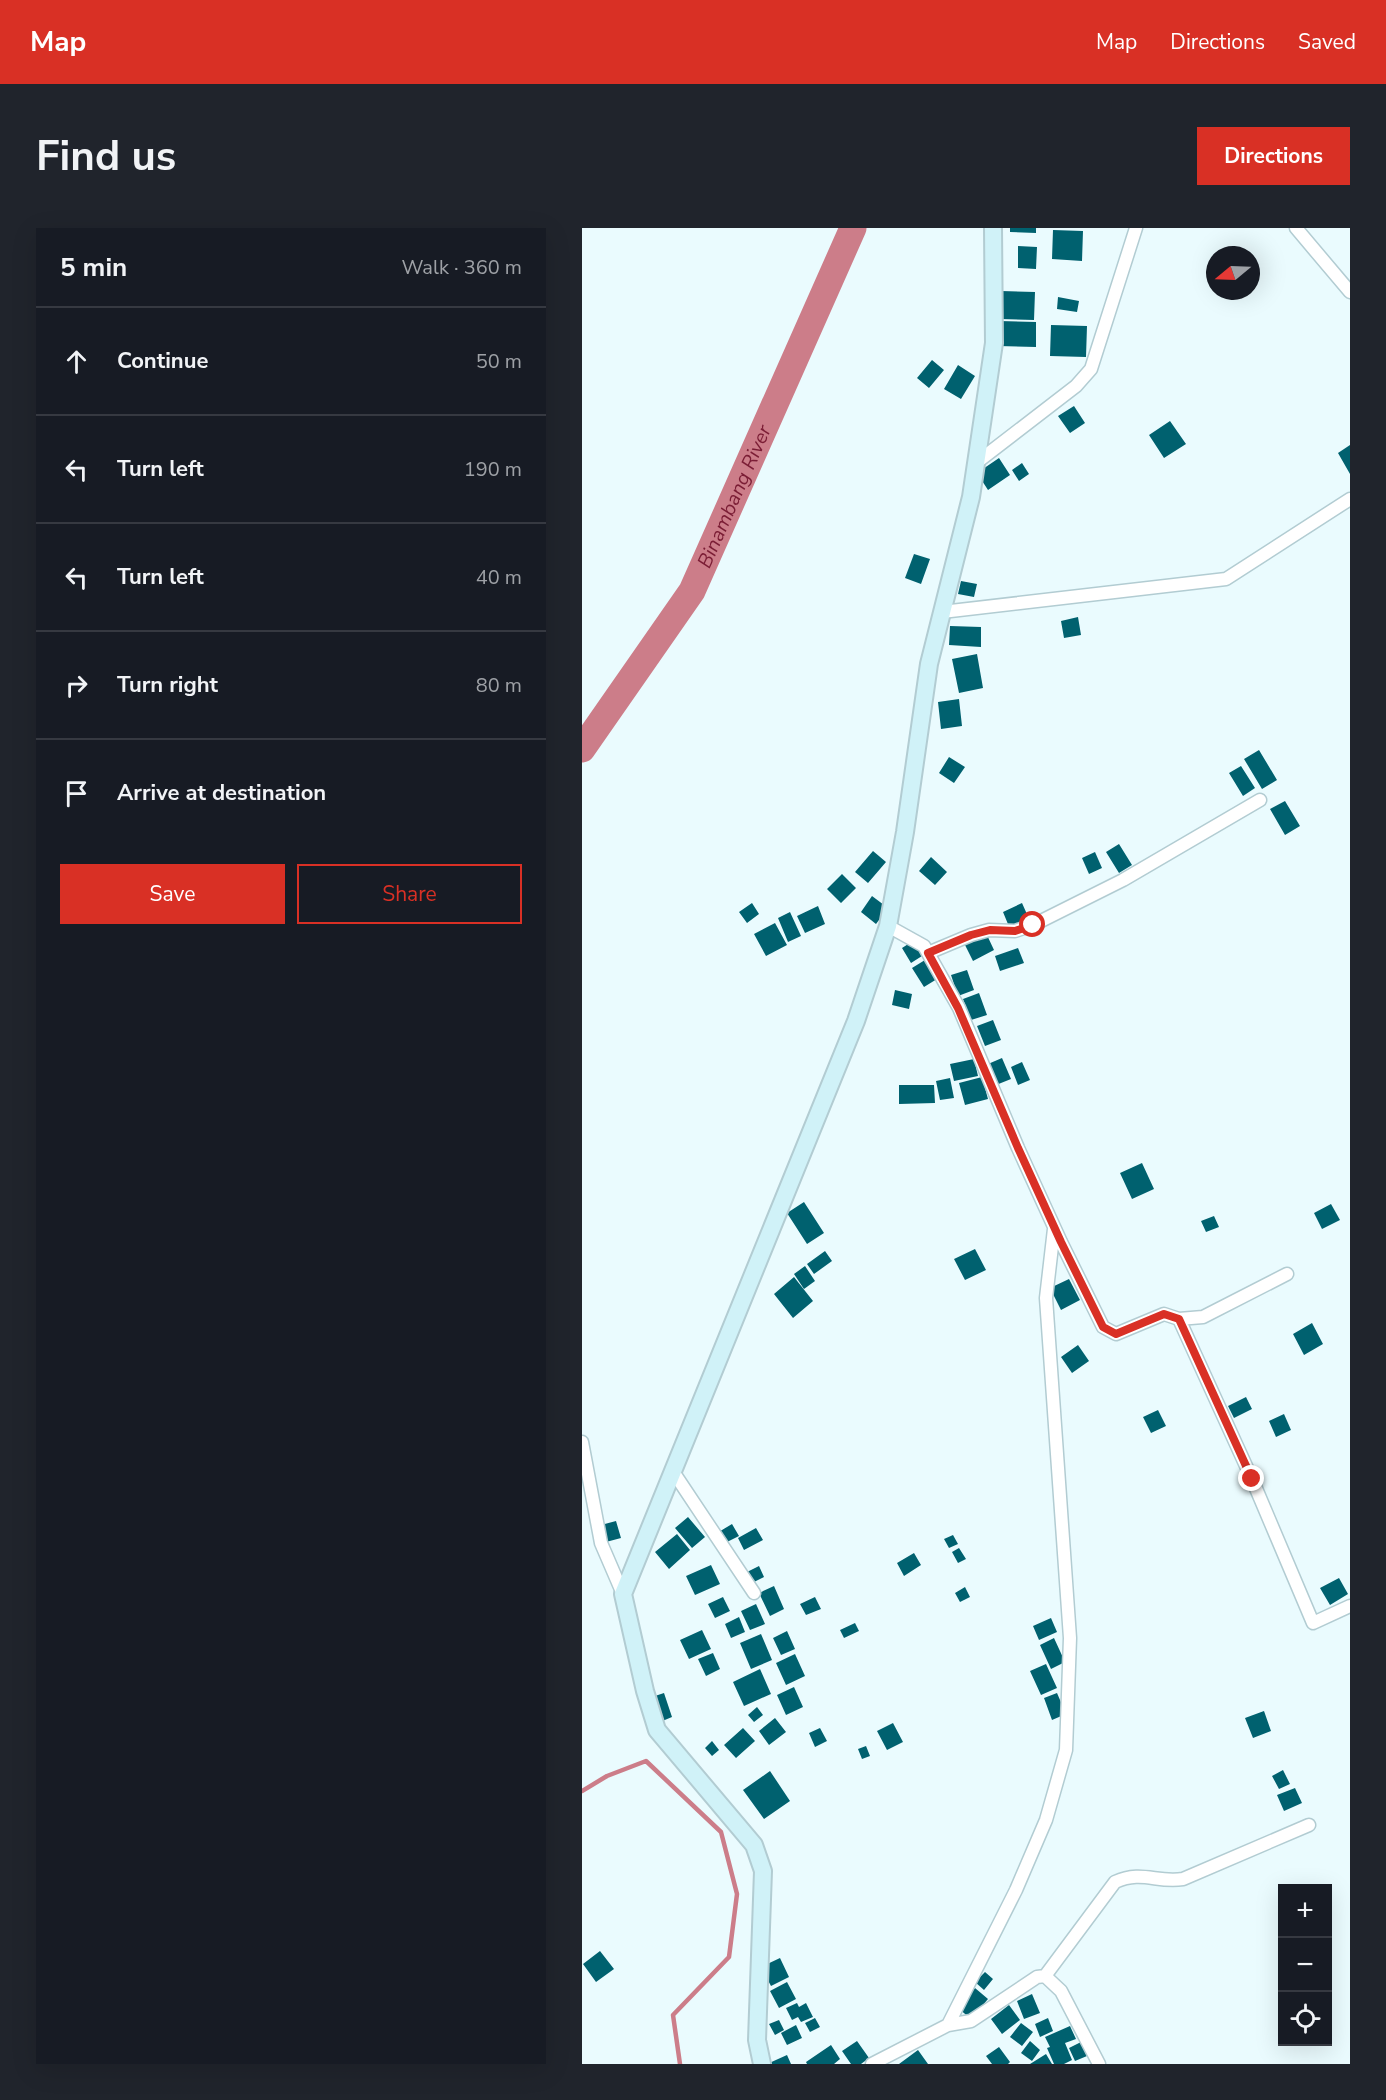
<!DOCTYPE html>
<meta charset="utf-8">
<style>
:root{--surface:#171b24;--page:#20242c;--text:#f1f3f6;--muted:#9ea1a6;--line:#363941;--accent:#d93025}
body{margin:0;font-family:"Nunito Sans",sans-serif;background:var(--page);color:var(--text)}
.controls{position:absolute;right:18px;bottom:18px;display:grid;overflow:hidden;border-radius:0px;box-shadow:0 6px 24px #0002}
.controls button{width:54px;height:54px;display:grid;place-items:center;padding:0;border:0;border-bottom:2px solid var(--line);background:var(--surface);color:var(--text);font:30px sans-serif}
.compass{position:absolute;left:624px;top:18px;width:54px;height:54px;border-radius:50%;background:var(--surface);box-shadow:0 6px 24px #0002;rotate:251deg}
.stop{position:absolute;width:18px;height:18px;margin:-14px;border:4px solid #d93025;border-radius:50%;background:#fff}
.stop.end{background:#d93025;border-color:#fff;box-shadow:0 2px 6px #0008}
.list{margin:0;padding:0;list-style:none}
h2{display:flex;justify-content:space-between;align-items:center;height:78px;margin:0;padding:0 24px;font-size:26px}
h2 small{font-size:20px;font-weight:400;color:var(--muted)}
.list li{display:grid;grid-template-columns:39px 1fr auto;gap:18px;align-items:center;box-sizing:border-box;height:108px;padding:0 24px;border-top:2px solid var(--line)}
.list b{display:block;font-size:22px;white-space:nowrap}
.list em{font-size:20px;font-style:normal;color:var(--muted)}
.actions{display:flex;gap:12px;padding:18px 24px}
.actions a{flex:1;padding:14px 0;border:2px solid var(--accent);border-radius:0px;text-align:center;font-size:21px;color:var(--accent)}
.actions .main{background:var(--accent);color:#fff}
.icon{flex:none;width:33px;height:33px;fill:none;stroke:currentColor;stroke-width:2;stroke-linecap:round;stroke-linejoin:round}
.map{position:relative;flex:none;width:768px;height:1836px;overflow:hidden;border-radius:0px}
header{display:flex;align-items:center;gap:36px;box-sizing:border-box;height:84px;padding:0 30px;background:var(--accent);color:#fff}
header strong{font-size:28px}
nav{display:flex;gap:33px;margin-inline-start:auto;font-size:21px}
.intro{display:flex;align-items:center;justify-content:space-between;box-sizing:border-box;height:144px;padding:0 36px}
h1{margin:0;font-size:42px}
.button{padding:15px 27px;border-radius:0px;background:var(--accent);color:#fff;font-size:21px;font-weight:700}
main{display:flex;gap:36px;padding:0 36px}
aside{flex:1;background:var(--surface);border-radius:0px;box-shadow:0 6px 24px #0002}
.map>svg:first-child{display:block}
</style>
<header>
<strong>Map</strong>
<nav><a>Map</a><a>Directions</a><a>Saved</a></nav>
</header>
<div class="intro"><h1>Find us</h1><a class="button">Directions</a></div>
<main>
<aside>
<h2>5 min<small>Walk · 360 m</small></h2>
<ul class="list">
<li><svg class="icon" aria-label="ahead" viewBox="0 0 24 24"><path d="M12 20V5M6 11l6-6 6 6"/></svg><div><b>Continue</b></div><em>50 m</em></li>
<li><svg class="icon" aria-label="left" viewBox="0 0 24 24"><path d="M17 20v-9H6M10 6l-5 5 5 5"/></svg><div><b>Turn left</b></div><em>190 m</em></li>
<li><svg class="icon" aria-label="left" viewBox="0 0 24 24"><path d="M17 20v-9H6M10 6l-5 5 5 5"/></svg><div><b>Turn left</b></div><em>40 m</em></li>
<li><svg class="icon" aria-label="right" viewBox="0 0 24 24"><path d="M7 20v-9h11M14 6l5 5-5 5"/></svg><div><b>Turn right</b></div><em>80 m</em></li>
<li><svg class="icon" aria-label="arrive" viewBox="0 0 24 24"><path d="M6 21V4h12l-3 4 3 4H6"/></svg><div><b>Arrive at destination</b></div></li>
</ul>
<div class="actions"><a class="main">Save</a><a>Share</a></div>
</aside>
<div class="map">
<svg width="768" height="1836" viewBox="0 0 768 1836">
<rect width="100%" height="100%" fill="#eafbfe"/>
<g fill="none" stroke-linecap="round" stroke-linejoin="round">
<!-- stream -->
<path stroke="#cc7d89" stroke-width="4.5" d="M0,1563L25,1548L64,1533L139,1604L155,1666L147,1729L91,1787L98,1836"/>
<!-- river -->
<path stroke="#cc7d89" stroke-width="27" id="s1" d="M0,521L110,363L271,0"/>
</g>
<!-- building -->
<path fill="#00616f" d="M428,0H454V5L428,4Z
M471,2L501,3L500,33L470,31Z
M436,18L455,19L454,41L436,40Z
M419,63L453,64L452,92L418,91Z
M476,69L497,73L495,84L475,81Z
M417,93L454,94V119L416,118Z
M469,97L505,98L504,129L468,128Z
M350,132L362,142L347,160L335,150Z
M376,137L393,148L379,171L362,161Z
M492,178L503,195L488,205L476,188Z
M588,193L604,216L582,230L567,207Z
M768,217V246L756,225Z
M417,230L428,247L406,262L395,245Z
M440,235L447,246L437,253L430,242Z
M332,326L348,331L339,356L323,350Z
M379,353L395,356L392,369L376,366Z
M496,389L499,407L482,410L479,393Z
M368,398L399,399V419L367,417Z
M395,426L401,460L377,465L370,431Z
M377,471L380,498L359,501L356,474Z
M677,522L695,552L680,561L662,531Z
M367,529L383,539L372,555L357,545Z
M659,538L673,560L661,568L647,545Z
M703,573L718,598L703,607L688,581Z
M537,616L550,637L537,645L524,624Z
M291,623L304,634L286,655L273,644Z
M513,624L520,640L507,646L500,630Z
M349,629L365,644L353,657L337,643Z
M260,646L274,660L259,675L245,661Z
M290,668L306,680L294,696L279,684Z
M170,675L177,686L165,695L157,684Z
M440,675L448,693L428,701L421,684Z
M236,678L243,696L223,705L215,688Z
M208,684L219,708L206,714L196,690Z
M193,695L205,717L184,728L172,706Z
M404,705L412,722L391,733L382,715Z
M331,713L340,728L329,735L320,720Z
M436,720L442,735L418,743L413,728Z
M343,732L355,751L342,759L330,740Z
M385,742L392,762L376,768L369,747Z
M313,762L330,766L327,781L310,777Z
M397,765L405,787L389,792L381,771Z
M411,792L419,812L403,818L395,798Z
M420,830L429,851L414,857L406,836Z
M392,831L396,848L372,853L368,836Z
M440,834L448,852L436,857L429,839Z
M400,849L406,871L383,877L377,855Z
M368,850L372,870L358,872L354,853Z
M317,857H352L353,875L317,876Z
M560,935L572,961L550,971L538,945Z
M222,974L242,1005L225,1016L205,985Z
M749,976L758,992L740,1001L732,985Z
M632,988L637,999L624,1004L619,993Z
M393,1021L404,1042L383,1052L372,1031Z
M243,1023L250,1033L232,1046L225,1036Z
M223,1038L233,1053L222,1061L212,1046Z
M212,1049L231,1073L211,1090L192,1066Z
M487,1051L498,1072L479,1082L468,1060Z
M730,1095L741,1116L722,1127L711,1106Z
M496,1117L507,1133L490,1145L479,1129Z
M664,1169L670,1181L652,1190L646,1178Z
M576,1182L584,1198L569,1205L561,1189Z
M702,1186L709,1202L694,1209L687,1193Z
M106,1289L123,1309L110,1320L93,1300Z
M34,1293L39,1310L24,1314L19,1297Z
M150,1296L157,1308L141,1316L135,1305Z
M174,1300L181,1312L162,1322L156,1310Z
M95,1306L108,1322L87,1341L73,1324Z
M371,1307L376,1316L367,1320L362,1311Z
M377,1320L384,1331L376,1335L370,1324Z
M332,1325L339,1337L322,1348L315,1335Z
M129,1337L138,1356L113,1367L104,1348Z
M177,1338L182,1349L170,1355L165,1344Z
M757,1350L766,1366L748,1377L738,1360Z
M192,1358L202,1381L188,1388L177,1365Z
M383,1359L388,1369L378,1374L373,1365Z
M141,1369L148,1383L133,1390L126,1376Z
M233,1369L239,1381L224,1387L218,1376Z
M174,1376L183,1396L168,1402L159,1383Z
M157,1389L163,1404L149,1410L143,1396Z
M469,1390L475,1404L457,1412L451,1398Z
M273,1395L277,1403L262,1410L258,1402Z
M120,1402L129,1421L107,1431L98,1412Z
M205,1403L213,1421L199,1427L191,1410Z
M179,1406L190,1432L169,1441L158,1415Z
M472,1410L483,1434L469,1441L458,1417Z
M131,1425L138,1441L124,1448L116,1431Z
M213,1426L223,1448L204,1457L194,1435Z
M464,1436L475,1460L459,1467L448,1443Z
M178,1441L189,1466L162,1478L151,1454Z
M212,1459L221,1479L204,1487L195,1467Z
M82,1465L90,1489L78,1494L70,1469Z
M475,1465L484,1486L470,1492L462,1470Z
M175,1479L181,1487L172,1494L166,1487Z
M682,1483L689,1503L671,1510L663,1490Z
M193,1490L204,1504L187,1517L177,1503Z
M311,1495L321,1514L305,1522L295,1503Z
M161,1500L173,1513L154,1530L142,1517Z
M238,1500L245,1513L233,1519L227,1505Z
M130,1513L137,1522L130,1528L123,1520Z
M284,1518L288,1528L280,1531L276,1521Z
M701,1542L708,1556L697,1561L690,1548Z
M188,1543L208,1573L182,1591L161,1562Z
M713,1560L720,1575L702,1583L695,1567Z
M18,1723L32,1741L14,1754L1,1736Z
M198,1730L207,1749L189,1758L179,1739Z
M403,1744L411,1751L402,1762L393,1754Z
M205,1754L214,1771L197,1780L188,1763Z
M393,1760L406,1771L389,1791L376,1780Z
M450,1766L458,1785L442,1791L435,1773Z
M215,1775L217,1779L224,1775L231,1789L219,1794L216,1789L210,1792L204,1780Z
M427,1777L438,1792L420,1806L409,1791Z
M233,1790L238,1799L228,1804L223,1795Z
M466,1790L471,1803L458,1809L453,1796Z
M197,1792L202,1802L193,1807L187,1796Z
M439,1795L451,1804L440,1818L428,1809Z
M214,1797L220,1810L205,1817L199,1805Z
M488,1798L494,1811L483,1815L490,1832L482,1836H472L465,1820L468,1819L463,1809Z
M275,1813L287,1830L279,1836H269L260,1823Z
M448,1813L458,1822L450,1833L439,1825Z
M499,1814L505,1828L493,1833L487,1820Z
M249,1817L258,1831L252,1836H225L224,1834Z
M417,1819L428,1834L426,1836H410L404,1828Z
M336,1822L346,1836H317Z
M464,1826L470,1836H448Z
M205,1827L209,1836H185Z"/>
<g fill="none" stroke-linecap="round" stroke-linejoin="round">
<!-- street casing -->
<g stroke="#b2ccd2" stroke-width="15">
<path id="street" d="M714,0L768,64
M394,235L494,158L509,141L554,0
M360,384L644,351L768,271
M306,698L342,718L377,780L436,920L479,1014L521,1099L534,1106L582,1086L597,1091L670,1251L731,1395L768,1378
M346,725L389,707L407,702L433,703L451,697L541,652L678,572
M597,1091L621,1089L705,1046
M0,1214L19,1315L41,1366
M90,1242L172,1365
M463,1748L533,1654C560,1642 574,1655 601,1651L727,1597
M366,1797L389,1793L455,1749L463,1748L479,1763L517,1836
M290,1836L366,1797L434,1662L464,1592L484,1522L488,1410L464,1070L472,1001"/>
</g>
<!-- secondary casing -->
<g stroke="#b2ccd2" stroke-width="20">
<path id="secondary" d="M180,1836L175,1812L181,1643L172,1617L75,1502L63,1463L41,1366L274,793L306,698L323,604L347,436L389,269L412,115L411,0"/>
</g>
<!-- street -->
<use href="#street" stroke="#fff" stroke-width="12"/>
<!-- secondary -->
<use href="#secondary" stroke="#d0f2f8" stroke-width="16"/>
</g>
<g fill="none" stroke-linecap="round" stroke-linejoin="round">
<!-- route -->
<path stroke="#d93025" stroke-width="8" d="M451,697L433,703L408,702L389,707L346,725L376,780L436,920L479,1014L521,1099L534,1106L582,1086L597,1091L670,1251"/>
</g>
<g text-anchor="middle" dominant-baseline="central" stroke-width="6" stroke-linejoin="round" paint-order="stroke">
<!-- water labels -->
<g font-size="20" font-style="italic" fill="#7b1d35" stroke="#fff">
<text stroke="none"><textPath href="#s1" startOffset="296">Binambang River</textPath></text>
</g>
</g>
</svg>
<div class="controls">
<button>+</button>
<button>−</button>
<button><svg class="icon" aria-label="locate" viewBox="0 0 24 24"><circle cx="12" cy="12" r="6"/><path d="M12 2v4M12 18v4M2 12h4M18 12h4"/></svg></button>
</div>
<svg class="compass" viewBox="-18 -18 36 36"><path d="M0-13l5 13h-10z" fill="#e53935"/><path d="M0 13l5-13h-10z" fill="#9ea1a6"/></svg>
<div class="stop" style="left:451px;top:697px"></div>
<div class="stop end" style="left:670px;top:1251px"></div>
</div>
</main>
